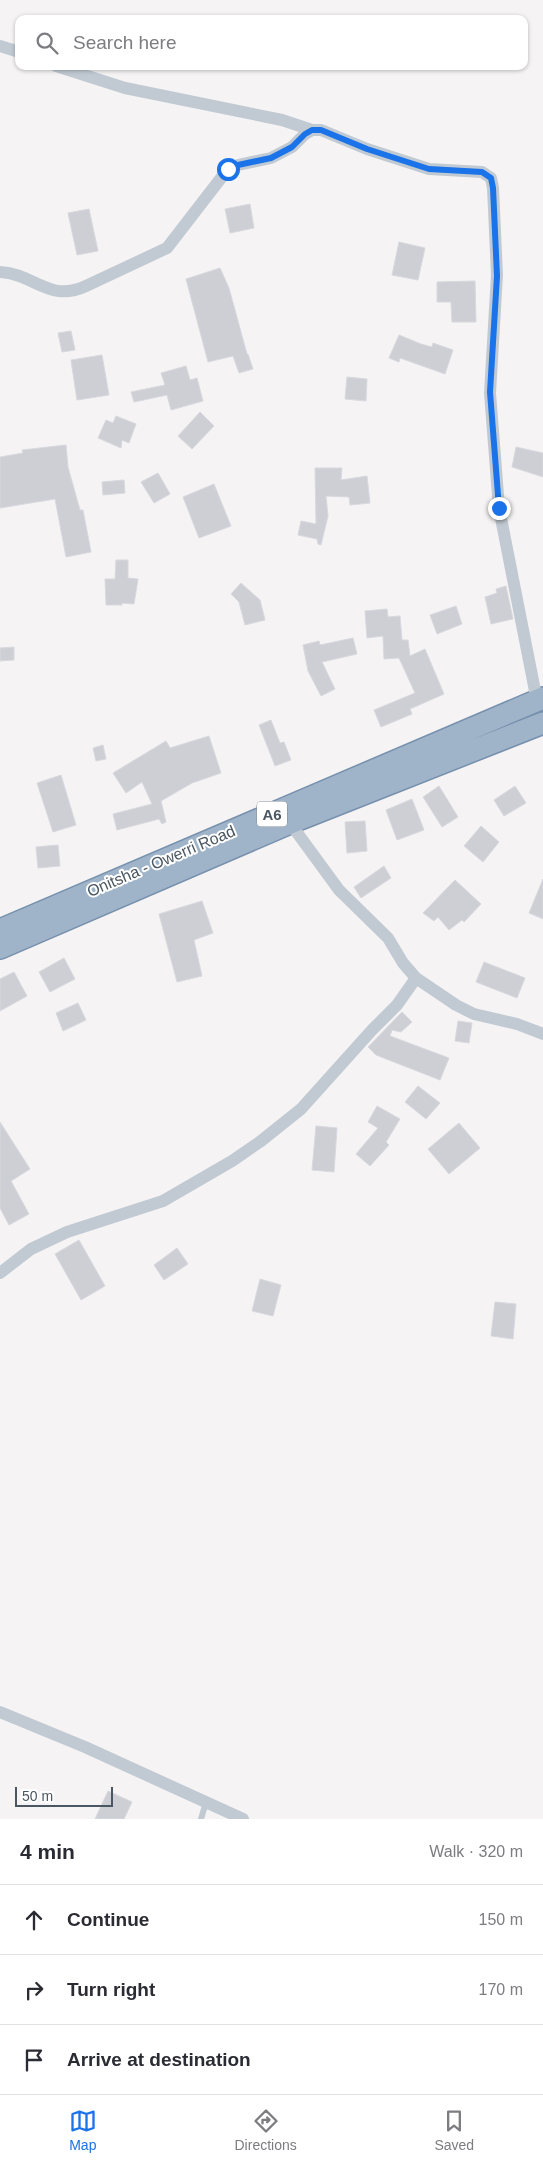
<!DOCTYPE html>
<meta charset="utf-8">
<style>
:root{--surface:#fff;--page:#f7f7f7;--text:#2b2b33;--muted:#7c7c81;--line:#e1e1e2;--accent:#1a73e8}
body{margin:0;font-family:Helvetica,sans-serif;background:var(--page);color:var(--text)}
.scale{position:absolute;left:15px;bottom:12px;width:98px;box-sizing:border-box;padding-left:5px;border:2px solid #4a5661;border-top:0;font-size:14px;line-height:18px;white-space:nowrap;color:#4a5661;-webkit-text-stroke:4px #fff;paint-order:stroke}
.stop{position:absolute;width:15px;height:15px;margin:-11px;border:4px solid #1a73e8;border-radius:50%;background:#fff}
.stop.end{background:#1a73e8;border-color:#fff;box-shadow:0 1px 5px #0008}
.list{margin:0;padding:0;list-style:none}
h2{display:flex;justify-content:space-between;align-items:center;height:65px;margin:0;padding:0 20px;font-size:21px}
h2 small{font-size:16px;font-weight:400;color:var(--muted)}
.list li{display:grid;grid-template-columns:32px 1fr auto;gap:15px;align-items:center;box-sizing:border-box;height:70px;padding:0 20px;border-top:1px solid var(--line)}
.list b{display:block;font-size:19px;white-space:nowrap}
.list em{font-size:16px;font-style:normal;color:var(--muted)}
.icon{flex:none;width:28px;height:28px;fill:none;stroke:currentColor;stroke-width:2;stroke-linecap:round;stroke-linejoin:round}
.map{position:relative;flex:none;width:543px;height:1819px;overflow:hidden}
.search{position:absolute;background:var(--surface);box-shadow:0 1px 4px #0004;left:15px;right:15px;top:15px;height:55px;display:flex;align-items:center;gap:12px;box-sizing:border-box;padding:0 18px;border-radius:10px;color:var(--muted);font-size:19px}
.sheet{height:275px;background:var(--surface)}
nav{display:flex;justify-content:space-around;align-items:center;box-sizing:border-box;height:70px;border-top:1px solid var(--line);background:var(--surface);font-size:14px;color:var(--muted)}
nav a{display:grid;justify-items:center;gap:2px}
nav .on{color:var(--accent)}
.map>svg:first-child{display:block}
</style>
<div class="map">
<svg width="543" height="1819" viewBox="0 0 543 1819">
<rect width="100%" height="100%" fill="#f5f3f3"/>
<!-- building -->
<path fill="#cdcfd5" stroke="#d7d9de" d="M250,204L254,228L230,233L225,209Z
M89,209L98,251L77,255L68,213Z
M399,242L425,248L418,280L392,275Z
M220,268L229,288L247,354H248L253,369L239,373L233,356L208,362L186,279Z
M475,281L476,322H452L451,302H437V282Z
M71,331L75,350L62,352L58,333Z
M399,335L421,344L432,347L433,343L453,350L445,374L400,358L399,362L389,358Z
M102,355L109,395L77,400L71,360Z
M186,366L190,380L197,378L203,401L171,410L167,395L134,402L131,392L165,385L161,373Z
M347,377L367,379L366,401L345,399Z
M200,412L214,426L192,449L178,436Z
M116,416L136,424L129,443L122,440L121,448L98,438L106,420L113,423Z
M66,445L68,467L80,510H83L91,552L66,557L55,499L0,508V457L23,453L22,450Z
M516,447L543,453V477L512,467Z
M315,468H342L341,480L367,476L370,503L350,505L349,497L326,496L328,516L321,545L318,544L317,539L298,535L301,521L316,524Z
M158,473L170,494L154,503L141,482Z
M124,480L125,493L103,495L102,482Z
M214,484L231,526L199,538L183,497Z
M116,560H128V578L138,579L134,604L122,603V605H106L105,579H115Z
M241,583L260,600L265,620L245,625L239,602L231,594Z
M506,586L513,619L491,624L485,597L497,593L496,589Z
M456,606L462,624L437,634L430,615Z
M387,609L388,617L400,616L402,640H408L410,656L425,649L444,694L410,709L412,714L381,727L374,710L415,693L399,658L384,659L383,636L367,638L365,611Z
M353,638L357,654L322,662L335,689L321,696L308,671L303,645L319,641L320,645Z
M14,647V660L0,661V648Z
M271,720L280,743L284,742L291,760L275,766L259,725Z
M209,736L221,773L192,783L161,801L166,822L162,824L159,819L117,830L113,814L152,804L142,782L126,793L113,773L166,741L170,748Z
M103,745L106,759L96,761L93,748Z
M61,775L76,825L53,832L37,783Z
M439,786L458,817L442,827L423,797Z
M515,786L526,803L504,816L494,800Z
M412,799L424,830L397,840L386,810Z
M365,821L367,851L347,853L345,822Z
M481,826L499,842L483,862L464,846Z
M58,845L60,866L38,868L36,847Z
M384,866L391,878L361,898L354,887Z
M543,879V919L529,913Z
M455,880L481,904L464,922L462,920L449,930L438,917L434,921L423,913Z
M202,901L213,933L194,940L202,976L177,982L159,914Z
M64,958L75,979L50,992L39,972Z
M484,962L525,978L517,998L476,982Z
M14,972L27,996L0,1011V979Z
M78,1003L86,1020L63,1031L56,1013Z
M402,1012L412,1022L401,1032L392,1030L390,1036L449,1058L440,1080L376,1055L368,1047Z
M458,1021L472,1023L469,1043L455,1041Z
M418,1086L440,1103L426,1119L405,1102Z
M377,1106L400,1119L386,1142L389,1145L370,1166L356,1154L378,1128L368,1122Z
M0,1122L30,1169L11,1181L29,1214L9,1225L0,1208Z
M459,1123L480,1148L449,1174L428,1149Z
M316,1126L337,1128L334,1172L312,1170Z
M79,1240L105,1286L81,1300L55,1254Z
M177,1248L188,1264L164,1280L154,1265Z
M260,1279L281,1285L273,1316L252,1311Z
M495,1302L516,1304L513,1339L491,1336Z
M108,1791L132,1802L124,1819H95Z"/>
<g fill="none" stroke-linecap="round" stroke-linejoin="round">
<!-- trunk casing -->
<g stroke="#7690ad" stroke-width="24">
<path id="trunk" d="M0,930L543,698
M0,948L290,823L543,723"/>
</g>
<!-- service -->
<path stroke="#c1cad2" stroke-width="6" d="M201,1819L206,1802"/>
<!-- minor -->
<path stroke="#c1cad2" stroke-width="12" d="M0,46L19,52
M56,66L125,88L282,120L312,130
M0,272C35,274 49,303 86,286L167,248L228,169L238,165L271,158L292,147L305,134L312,130H321L367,149L429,169L482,172L491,178L493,188L497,275L490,393L499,508L537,701
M290,823L339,890L388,938L403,963L416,978L456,1005L474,1014L517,1024L543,1034
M0,1273L31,1249L67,1232L163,1201L232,1161L261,1141L301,1109L372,1030L397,1005L416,978
M0,1712L85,1747L243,1819"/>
<!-- trunk -->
<use href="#trunk" stroke="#9fb4c9" stroke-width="21"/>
</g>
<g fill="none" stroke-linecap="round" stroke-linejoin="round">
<!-- route -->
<path stroke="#1a73e8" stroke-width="6" d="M228,169L238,165L271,158L292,147L305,134L312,130H321L367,149L429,169L482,172L491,178L493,188L497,276L490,392L499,508"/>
</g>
<g text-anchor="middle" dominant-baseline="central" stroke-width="4" stroke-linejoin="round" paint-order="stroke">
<!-- shield labels -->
<rect fill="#fff" stroke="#808990" stroke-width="1" x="257" y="801.5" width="30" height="25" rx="4"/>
<g font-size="15" font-weight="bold" fill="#4a5661">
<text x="272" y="814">A6</text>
</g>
<!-- street labels -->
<g font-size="16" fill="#4a5661" stroke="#fff">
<text transform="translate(161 861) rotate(-23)">Onitsha - Owerri Road</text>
</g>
</g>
</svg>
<div class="scale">50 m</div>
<div class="stop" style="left:228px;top:169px"></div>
<div class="stop end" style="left:499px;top:508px"></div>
<div class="search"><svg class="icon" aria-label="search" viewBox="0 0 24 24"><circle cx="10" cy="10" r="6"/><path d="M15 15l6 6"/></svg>Search here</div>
</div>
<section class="sheet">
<h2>4 min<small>Walk · 320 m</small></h2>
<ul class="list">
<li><svg class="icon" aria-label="ahead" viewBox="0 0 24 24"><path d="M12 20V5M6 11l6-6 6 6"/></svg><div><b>Continue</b></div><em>150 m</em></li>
<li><svg class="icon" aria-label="right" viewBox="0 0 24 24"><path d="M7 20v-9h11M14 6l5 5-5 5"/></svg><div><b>Turn right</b></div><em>170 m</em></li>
<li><svg class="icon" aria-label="arrive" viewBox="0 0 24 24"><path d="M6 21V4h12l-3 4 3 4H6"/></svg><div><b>Arrive at destination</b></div></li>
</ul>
</section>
<nav>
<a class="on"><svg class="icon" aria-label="map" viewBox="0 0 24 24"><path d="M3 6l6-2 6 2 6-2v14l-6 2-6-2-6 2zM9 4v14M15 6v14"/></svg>Map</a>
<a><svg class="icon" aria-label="directions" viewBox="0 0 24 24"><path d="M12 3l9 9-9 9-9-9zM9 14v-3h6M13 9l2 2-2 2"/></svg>Directions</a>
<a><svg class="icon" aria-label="saved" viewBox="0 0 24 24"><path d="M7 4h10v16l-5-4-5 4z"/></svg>Saved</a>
</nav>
